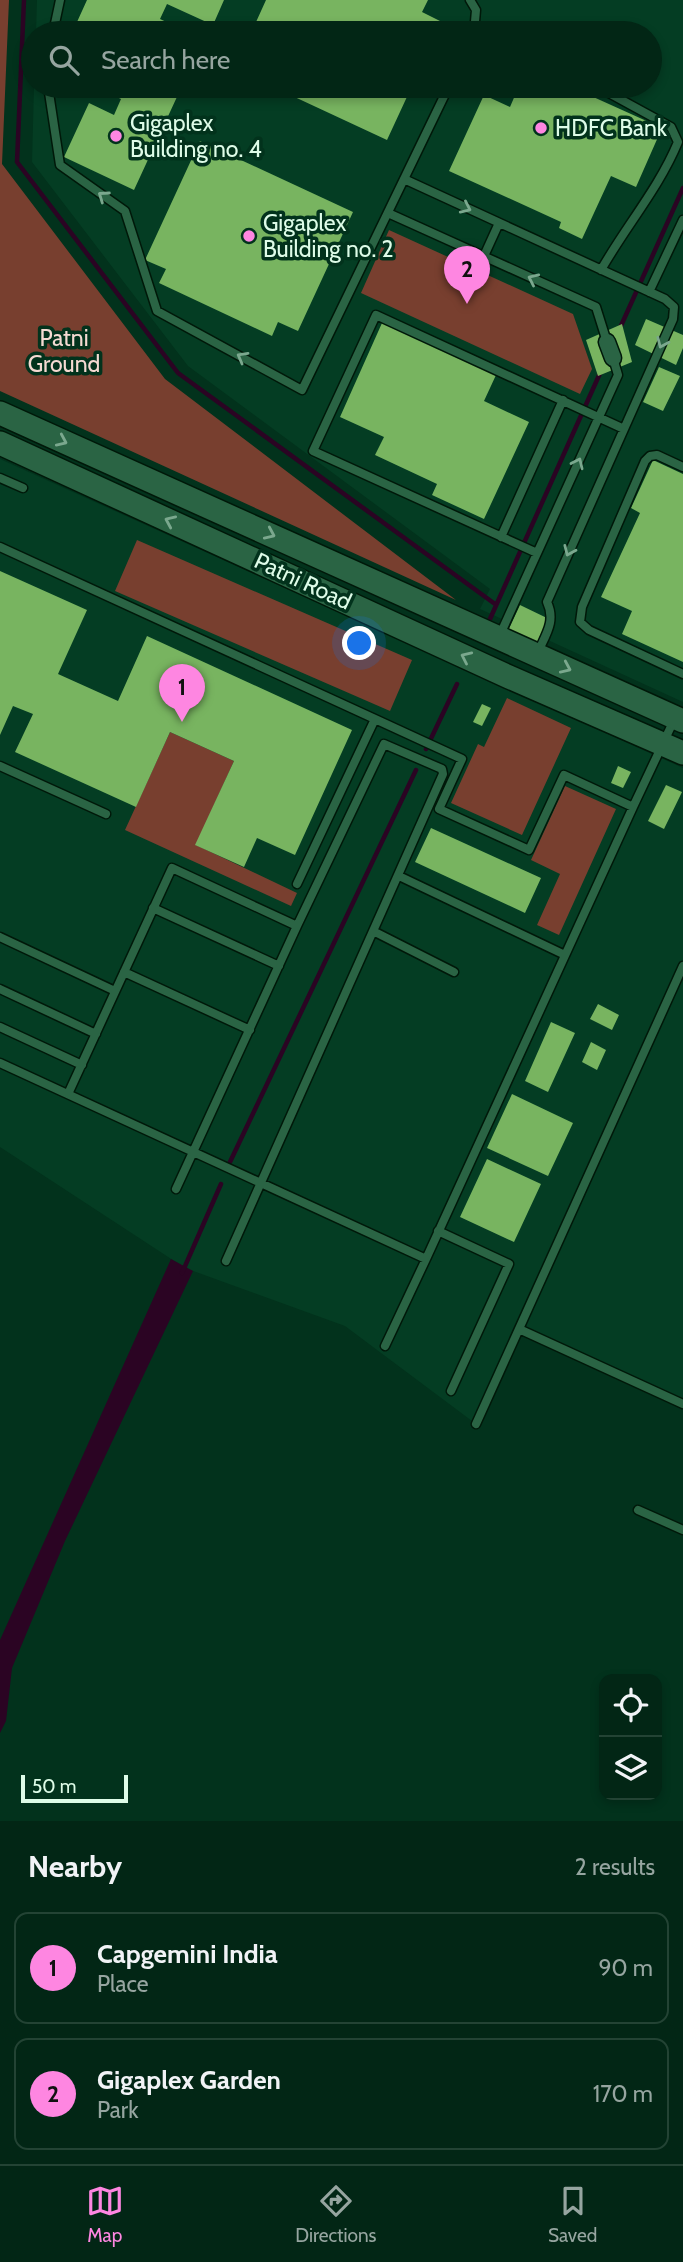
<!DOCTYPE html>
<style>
:root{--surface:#022615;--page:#103222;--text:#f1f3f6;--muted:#96a5a0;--line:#234334;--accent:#fe86e1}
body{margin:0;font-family:Cabin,sans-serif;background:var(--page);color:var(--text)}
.controls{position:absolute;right:21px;bottom:21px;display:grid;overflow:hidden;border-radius:14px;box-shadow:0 4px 10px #0003}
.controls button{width:63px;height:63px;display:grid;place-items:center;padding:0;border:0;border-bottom:2px solid var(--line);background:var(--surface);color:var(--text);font:35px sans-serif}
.scale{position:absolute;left:21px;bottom:18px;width:107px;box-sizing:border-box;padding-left:7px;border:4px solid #defce8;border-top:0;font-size:19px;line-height:24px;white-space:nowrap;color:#defce8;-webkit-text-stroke:5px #02321c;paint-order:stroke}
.you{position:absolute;left:360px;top:644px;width:24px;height:24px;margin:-18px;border:5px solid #fff;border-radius:50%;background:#1a73e8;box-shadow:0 0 0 10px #1a73e833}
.badge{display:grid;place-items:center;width:46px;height:46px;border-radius:50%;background:var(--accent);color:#111;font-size:23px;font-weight:700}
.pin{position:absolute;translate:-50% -58px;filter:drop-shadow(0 2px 4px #0008)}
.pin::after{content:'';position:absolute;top:37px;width:24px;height:21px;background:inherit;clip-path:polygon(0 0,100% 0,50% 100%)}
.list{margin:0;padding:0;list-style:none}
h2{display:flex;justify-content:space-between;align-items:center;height:91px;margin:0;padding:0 28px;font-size:30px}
h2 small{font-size:23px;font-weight:400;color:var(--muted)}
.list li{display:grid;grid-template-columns:46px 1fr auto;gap:21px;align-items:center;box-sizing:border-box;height:112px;margin:0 14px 14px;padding:0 14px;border:2px solid var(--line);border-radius:14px}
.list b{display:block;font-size:26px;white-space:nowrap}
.list p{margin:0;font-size:23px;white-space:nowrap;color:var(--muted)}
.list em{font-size:23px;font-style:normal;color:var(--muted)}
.icon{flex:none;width:38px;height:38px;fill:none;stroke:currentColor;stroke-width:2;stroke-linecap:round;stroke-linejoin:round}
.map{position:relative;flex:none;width:683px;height:1821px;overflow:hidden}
.search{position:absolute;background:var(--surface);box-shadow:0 4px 10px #0003;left:21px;right:21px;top:21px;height:77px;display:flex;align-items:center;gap:18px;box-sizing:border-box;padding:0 24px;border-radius:38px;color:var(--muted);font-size:26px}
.sheet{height:343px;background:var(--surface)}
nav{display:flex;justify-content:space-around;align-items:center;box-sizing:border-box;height:98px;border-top:2px solid var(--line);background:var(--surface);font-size:19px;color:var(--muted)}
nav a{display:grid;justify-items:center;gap:4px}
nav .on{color:var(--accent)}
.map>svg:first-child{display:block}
</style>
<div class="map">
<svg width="683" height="1821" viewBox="0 0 683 1821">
<rect width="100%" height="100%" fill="#02321c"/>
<!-- built -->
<path fill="#043d23" d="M37,0H683V702L480,609L490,589L188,366L32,162L34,86H650V33H36Z
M0,459L683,768V1404L519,1329L476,1424L345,1326L185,1268L0,1147Z"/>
<!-- green -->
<path fill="#783f2f" d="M0,0H9L2,164L165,379L456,600L0,391Z
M389,230L573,314L592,369L580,394L361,293Z
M137,540L412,660L390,711L115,591Z
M507,698L571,728L522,835L451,803L478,744L484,747Z
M170,732L234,761L196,845L297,893L291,906L125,830Z
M565,786L616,809L559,935L537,925L560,874L531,860Z"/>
<!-- water -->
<path fill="#2b0423" d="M171,1259L193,1271L65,1541L12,1668L6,1721L0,1733V1640Z"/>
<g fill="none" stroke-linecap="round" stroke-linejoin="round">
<!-- stream -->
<path stroke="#2b0423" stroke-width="4.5" d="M24,0L17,162L178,373L495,604
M620,328L683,188
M490,619L601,371
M426,749L457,684
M230,1162L416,770
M182,1273L221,1184"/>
</g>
<!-- building -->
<path fill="#78b460" d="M87,0H224L213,25L167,4L160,19L190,33H72Z
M266,0H428L422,12L442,22L437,33H251Z
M93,86H182L134,190L64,157L89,103L114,115L121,99Z
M271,86H412L387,140Z
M519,86H569L662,128L636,187L611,176L582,239L559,228L561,222L449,171L484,95L510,107Z
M200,141L353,212L298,331L278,322L272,336L159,283L166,269L145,260Z
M646,319L683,335V348L676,365L635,345Z
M382,323L496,375L484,401L529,422L484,519L432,495L437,484L375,455L384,437L340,417Z
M622,324L632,362L598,376L586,340Z
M659,367L680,376L663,411L643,402Z
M653,460L683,474V662L622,634L632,611L601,597L640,513L631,508Z
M0,571L87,610L58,674L118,701L147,636L352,730L295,855L257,838L244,867L195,845L234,761L170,732L136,807L15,752L33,714L13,706L0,735Z
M520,605L549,619L537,647L507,633Z
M482,704L491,708L482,726L473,722Z
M618,766L631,772L623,788L611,783Z
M666,785L682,792L664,829L648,821Z
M431,828L541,878L525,913L415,862Z
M598,1004L619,1015L612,1030L590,1019Z
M551,1022L575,1033L548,1092L525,1081Z
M591,1042L606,1050L597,1070L582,1062Z
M512,1094L573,1123L548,1176L487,1148Z
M487,1159L541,1184L514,1242L460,1217Z"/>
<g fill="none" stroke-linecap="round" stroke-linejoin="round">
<!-- service casing -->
<g stroke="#001809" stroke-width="11">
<path id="service" d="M470,0L476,10L474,33
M53,33L60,0
M48,86L60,165L125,211L157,311L302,390L449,86
M596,86L671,127L678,142C659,188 626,226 601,270
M404,179L665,299L674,307L673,319L547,602C556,621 546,634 538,652
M388,213L596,307L607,342
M484,256L499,223
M649,292L683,220
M683,467L657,455L650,456L645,461L582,607L580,622L589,630L683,674
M0,478L23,488
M501,537L563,400
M0,547L375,719L297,884
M537,553L313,451L376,315L624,429
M499,637L618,375L613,358
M375,719L462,759L439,809L529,850L564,775L633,807L674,720
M0,766L106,814
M399,876L565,955
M153,908L279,966
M375,932L454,972
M0,937L115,991
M124,972L250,1030
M0,989L96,1034
M0,1027L82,1065
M0,1063L426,1259L633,807
M68,1094L172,868L297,926L176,1189
M438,1231L509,1264L451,1391
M226,1261L443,774L442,769L384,744L297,926
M519,1329L683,1404
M385,1346L426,1259
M476,1424L683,966
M638,1510L683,1530"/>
</g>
<!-- minor casing -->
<g stroke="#001809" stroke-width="19">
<path id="minor" d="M607,342L613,358"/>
</g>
<!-- secondary casing -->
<g stroke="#001809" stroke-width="26">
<path id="secondary" d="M0,413L683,721
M0,443L509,677L683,753"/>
</g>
<!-- service -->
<use href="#service" stroke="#2a6444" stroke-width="8"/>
<!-- minor -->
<use href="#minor" stroke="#2a6444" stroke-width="16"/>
<!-- secondary -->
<use href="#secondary" stroke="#2a6444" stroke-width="23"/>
</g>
<!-- one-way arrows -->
<defs><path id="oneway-chevron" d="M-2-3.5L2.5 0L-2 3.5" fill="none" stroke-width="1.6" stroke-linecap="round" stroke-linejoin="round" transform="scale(1.75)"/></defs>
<g stroke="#7ba88e">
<use href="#oneway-chevron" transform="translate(103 196) rotate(-145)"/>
<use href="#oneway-chevron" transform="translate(466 208) rotate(25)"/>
<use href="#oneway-chevron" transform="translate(533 279) rotate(-155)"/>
<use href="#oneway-chevron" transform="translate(662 343) rotate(114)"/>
<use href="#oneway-chevron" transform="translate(242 357) rotate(-151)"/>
<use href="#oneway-chevron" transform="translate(62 441) rotate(24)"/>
<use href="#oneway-chevron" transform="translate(578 463) rotate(-65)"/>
<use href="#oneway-chevron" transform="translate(170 521) rotate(-156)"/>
<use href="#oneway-chevron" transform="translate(270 534) rotate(24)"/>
<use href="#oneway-chevron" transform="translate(569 551) rotate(114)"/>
<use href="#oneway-chevron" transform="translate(466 657) rotate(-155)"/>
<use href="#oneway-chevron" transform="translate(566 668) rotate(24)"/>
</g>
<!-- markers -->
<g fill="#fe86e1" stroke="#02321c" stroke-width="2.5">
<circle cx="541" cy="128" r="7"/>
<circle cx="116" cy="136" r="7"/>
<circle cx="249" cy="236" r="7"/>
</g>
<g text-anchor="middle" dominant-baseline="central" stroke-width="7" stroke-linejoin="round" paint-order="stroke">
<!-- poi labels -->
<g font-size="23" fill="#defce8" stroke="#02321c" text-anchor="start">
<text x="130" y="123">Gigaplex<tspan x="130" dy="26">Building no. 4</tspan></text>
<text x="555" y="128">HDFC Bank</text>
<text x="263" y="223">Gigaplex<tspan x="263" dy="26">Building no. 2</tspan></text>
</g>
<!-- park labels -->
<g font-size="23" fill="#f5dad2" stroke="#02321c">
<text x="64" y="338">Patni<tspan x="64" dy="26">Ground</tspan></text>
</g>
<!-- street labels -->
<g font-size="23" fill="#defce8" stroke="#02321c">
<text transform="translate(303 581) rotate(25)">Patni Road</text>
</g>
</g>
</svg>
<div class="controls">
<button><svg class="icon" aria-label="locate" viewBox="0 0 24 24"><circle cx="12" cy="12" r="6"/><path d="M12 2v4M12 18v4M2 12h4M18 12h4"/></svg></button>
<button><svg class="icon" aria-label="layers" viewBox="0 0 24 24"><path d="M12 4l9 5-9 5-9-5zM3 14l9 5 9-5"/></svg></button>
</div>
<div class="scale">50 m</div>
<div class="you"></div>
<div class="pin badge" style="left:182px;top:722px">1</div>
<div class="pin badge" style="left:467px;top:304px">2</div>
<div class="search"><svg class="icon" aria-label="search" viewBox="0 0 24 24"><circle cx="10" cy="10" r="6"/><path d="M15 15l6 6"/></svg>Search here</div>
</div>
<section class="sheet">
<h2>Nearby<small>2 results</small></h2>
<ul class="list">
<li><span class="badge">1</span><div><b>Capgemini India</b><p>Place</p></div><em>90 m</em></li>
<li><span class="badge">2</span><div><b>Gigaplex Garden</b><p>Park</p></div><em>170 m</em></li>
</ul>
</section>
<nav>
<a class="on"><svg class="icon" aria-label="map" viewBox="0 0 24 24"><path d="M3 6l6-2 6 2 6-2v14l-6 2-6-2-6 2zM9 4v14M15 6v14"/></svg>Map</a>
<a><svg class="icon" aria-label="directions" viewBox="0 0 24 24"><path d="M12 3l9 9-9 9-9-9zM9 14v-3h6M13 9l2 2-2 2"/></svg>Directions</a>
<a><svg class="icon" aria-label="saved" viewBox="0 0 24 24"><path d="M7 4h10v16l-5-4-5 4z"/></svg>Saved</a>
</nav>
